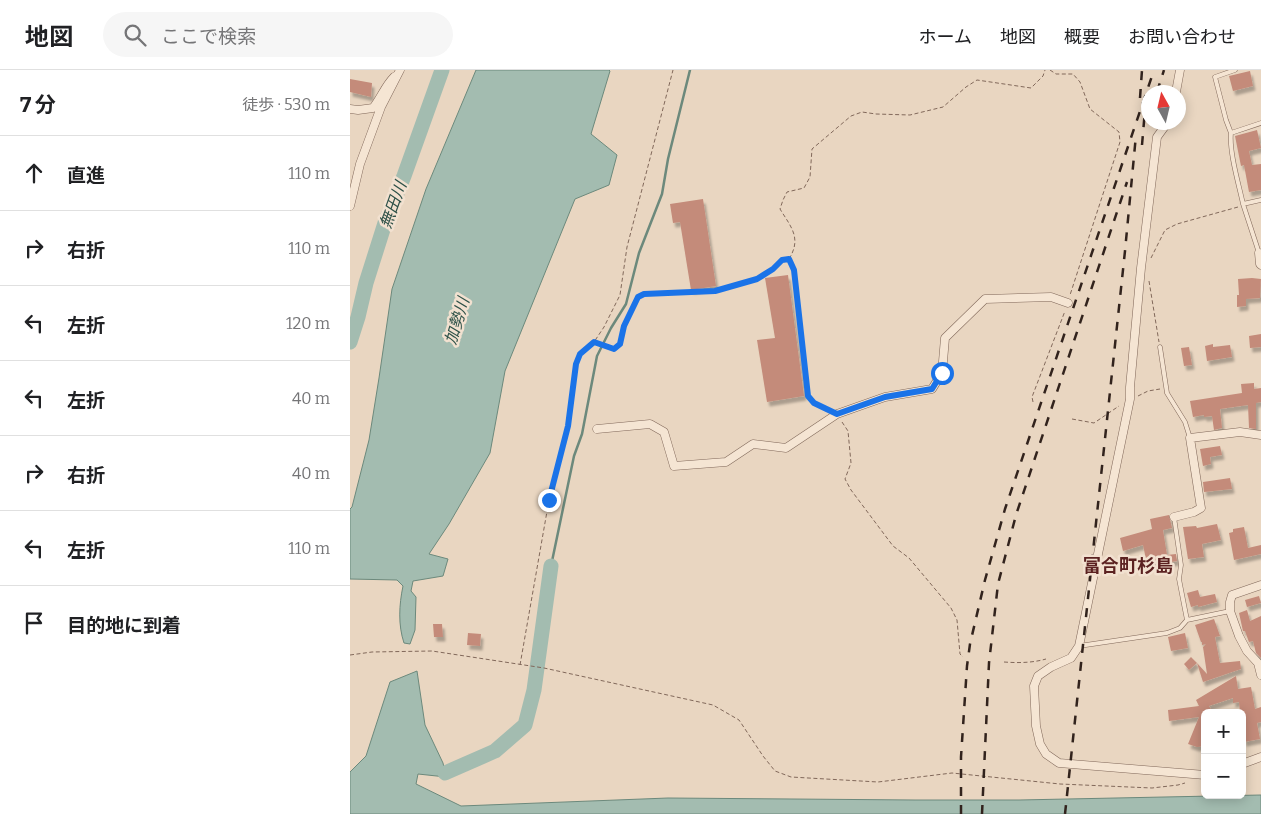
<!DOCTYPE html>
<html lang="ja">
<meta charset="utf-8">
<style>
:root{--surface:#fff;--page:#f6f6f6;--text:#202124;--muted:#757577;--line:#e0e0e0}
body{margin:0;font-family:Bitter,"Noto Sans JP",serif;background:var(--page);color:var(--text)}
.controls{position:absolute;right:15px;bottom:15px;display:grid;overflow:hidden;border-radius:8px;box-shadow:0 2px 12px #0003}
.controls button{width:45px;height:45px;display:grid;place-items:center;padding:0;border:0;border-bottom:1px solid var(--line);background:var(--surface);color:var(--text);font:25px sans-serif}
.compass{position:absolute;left:791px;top:15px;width:45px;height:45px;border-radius:50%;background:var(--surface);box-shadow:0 2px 12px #0003;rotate:352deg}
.stop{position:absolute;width:15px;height:15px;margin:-11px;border:4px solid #1a73e8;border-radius:50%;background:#fff}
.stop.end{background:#1a73e8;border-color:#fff;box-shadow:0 1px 5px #0008}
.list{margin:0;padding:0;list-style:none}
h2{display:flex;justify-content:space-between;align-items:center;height:65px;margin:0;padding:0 20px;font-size:21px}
h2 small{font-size:16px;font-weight:400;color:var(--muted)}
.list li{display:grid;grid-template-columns:32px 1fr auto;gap:15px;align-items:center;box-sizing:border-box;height:75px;padding:0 20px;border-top:1px solid var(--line)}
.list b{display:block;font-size:19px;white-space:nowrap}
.list em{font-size:16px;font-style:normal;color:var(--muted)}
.icon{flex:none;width:28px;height:28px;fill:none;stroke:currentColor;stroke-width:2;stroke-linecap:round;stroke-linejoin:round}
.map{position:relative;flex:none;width:911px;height:744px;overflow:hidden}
header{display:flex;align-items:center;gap:30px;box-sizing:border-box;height:70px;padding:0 25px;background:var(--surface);border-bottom:1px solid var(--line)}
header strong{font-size:24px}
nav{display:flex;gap:28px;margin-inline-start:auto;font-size:18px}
.search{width:350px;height:45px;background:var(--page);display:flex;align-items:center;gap:12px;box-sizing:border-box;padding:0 18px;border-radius:28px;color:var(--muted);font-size:19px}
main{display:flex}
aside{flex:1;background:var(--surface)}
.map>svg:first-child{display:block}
</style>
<header>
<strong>地図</strong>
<div class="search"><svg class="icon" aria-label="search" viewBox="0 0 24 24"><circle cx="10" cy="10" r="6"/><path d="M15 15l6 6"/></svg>ここで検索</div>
<nav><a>ホーム</a><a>地図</a><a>概要</a><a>お問い合わせ</a></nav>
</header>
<main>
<aside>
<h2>7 分<small>徒歩 · 530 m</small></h2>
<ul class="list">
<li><svg class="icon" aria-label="ahead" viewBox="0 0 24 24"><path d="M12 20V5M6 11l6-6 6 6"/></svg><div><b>直進</b></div><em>110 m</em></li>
<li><svg class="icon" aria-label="right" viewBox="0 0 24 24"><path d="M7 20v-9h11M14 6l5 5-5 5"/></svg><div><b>右折</b></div><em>110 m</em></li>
<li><svg class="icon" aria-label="left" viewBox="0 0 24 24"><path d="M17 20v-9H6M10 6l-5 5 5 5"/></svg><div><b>左折</b></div><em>120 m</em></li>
<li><svg class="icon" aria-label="left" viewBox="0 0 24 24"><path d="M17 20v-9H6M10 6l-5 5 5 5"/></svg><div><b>左折</b></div><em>40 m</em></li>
<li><svg class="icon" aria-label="right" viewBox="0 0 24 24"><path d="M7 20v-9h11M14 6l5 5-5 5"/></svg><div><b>右折</b></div><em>40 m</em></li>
<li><svg class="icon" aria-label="left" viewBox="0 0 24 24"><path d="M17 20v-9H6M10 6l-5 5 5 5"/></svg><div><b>左折</b></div><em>110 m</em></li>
<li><svg class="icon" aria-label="arrive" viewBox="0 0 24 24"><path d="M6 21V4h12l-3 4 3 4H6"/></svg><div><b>目的地に到着</b></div></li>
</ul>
</aside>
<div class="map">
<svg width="911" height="744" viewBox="0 0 911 744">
<defs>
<filter id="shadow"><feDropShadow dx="2.5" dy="4.5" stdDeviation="1" flood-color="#0004"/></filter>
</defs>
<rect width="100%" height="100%" fill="#e9d6c1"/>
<!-- water -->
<path fill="#a3bcb0" stroke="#6c897c" d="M126,0H259L260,1L241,64L267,85L259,115L225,129L155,301L140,383L99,454L79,484L98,489L93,506L63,511L61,521L66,527L65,560L60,574L54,573C48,555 49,535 53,516L47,510L0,509V439L2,437L19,370L29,308L42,219L76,119Z
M67,601L75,655L93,693L96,707L68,704L66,714L111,736L318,728L565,730H669L911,725V744H0V702L16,686L40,612Z"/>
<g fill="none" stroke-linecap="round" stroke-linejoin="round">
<!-- stream -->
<path stroke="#6c897c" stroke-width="2.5" d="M201,496L224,386L232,364L247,286L261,258L276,234L289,183L312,124L318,89L340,0"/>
<!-- river -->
<path stroke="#a3bcb0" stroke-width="15" d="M0,272L8,247L16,213L35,153L54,106L92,0
M95,703L145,681L175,655L184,620L201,496"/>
</g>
<!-- building -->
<path fill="#c48b7a" filter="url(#shadow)" d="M900,1L903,16L883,21L879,6Z
M0,9L22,13L21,27L0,22Z
M907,60L911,78L899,81L902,95L911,94V120L899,122L894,95L891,96L885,66Z
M353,129L366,216L341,220L330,152L323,153L320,134Z
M438,205L454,326L417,332L407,270L425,268L415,208Z
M902,208L911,209L910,228L896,229V236L887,237V225H889L888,209Z
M911,264V277L900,278L899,266Z
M863,274V277L880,275L882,287L857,291L855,276Z
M839,277L842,295L834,296L831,278Z
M904,313V319L911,318V332L906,333V359L899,358L898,335L870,339L872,358L864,360L862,346L854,347V345L843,347L840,331L892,323L891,314Z
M870,376L872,385L860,387L861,394L853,396L850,379Z
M880,408L882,419L854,422L853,412Z
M819,445L822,458L813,460L817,485L826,484L827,491L808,494V492L797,494L793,475L773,481L770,468L802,459L800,449Z
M867,454L871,470L852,474L854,487L838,489L833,457L846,456L847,458Z
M894,457L898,478L911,475V484L884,490L879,463L883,462V459Z
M848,520L850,527L865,524L867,532L848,537V535L841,537L837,523Z
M909,526L911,533L897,537L895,530Z
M897,540L900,551L911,546V588L906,583L903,571L899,572L895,561H893L889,543Z
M864,549L870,566L865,567L870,593L890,591L891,599L853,612L847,593L857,604L853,577L856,574L852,575V572H851L845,555Z
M83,554H92L93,567H84Z
M118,563L131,564L130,576L117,575Z
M835,563L838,578L821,581L818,567Z
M841,587L847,593L839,600L834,594Z
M886,606L888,619L901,617L905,639L911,637V652L907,653L910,669L894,672L892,661H894L892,643H890L889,632L883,633V628L859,636L862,641L859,643H855V676L847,677L838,674L849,647L819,651L818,640L849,636L846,630Z"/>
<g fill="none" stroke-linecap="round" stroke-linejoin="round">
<!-- service casing -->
<g stroke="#81685a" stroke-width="5">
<path id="service" d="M881,63L876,50L865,7L885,0
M893,134C889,115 879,82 881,63L911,53
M909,183L893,134L911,130
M810,277L817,323L835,352L840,368
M824,447L831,495L829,509L837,550
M729,576L817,563L830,558L837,550L880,541"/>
</g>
<!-- minor casing -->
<g stroke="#81685a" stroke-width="9">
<path id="minor" d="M826,22L830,0
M0,39L8,40L23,38C31,28 35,16 44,7
M818,52L807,67L791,198L780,317V329L729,576L721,588L701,597L688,606L684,616L686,656L690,674L696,684L709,693L855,705
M0,136L10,94L31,37L50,0
M909,183L910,194L911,195
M247,359L300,354L314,362L324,396L376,392L403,374L436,378L487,344L535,327L582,319L592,303L595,268L635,229L701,227L718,233
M824,447L844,442L851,438L840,368L890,362L911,365
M911,515L882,525L880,532V541L889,566L897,581L908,593L911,605
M892,694L911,687"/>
</g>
<!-- path -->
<path stroke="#81685a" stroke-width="1" stroke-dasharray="4 2.5" stroke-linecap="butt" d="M700,0L706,4H723L730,12L740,39L769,62L770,72L720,225
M801,188L815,160L827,154L888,137
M439,189C452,168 441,157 430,139L433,130L437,122L454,118L460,107L462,79L501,46L512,42L526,44L560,45L593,37L616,17L627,10L681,18L693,6L695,0
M799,211L809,272
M244,272L265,279L270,274L274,256L289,227L294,224L365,221L407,209L423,199L432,190L439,189L444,200L458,326L464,333L479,339
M788,326L798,321L810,319
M683,332L682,327L715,241
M722,349L744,353L769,336
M492,352L498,361L501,393L495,409L501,420L543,476L559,488L601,538L607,550L610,584L613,587
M0,585L22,582L82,581L194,598L363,635L389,650L413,686L425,701L441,707L528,712L602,703L710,714L802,718L828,715L835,713
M654,592C668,593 682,593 696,589
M170,595L199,430L218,356L226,294L229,285L244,272L254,257L270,225L277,177L323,0"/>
<!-- service -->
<use href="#service" stroke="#f5e5d3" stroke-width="4"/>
<!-- minor -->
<use href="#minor" stroke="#f5e5d3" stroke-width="8"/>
<!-- rail -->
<path stroke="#32231d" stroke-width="2.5" stroke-dasharray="9 9" stroke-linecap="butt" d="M807,22L814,0
M790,28L792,0
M792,75L795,40
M611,744V687L617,596L620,574L635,510L655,439L804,0
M632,744L639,593L648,514L666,445L777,112
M715,744L775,181L786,65"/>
</g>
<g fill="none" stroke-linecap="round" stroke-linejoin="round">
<!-- route -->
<path stroke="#1a73e8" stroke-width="6" d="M199,430L218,356L226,294L230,284L244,272L264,279L270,274L274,256L288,227L294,224L365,221L407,209L423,199L432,190L439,189L444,200L458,326L464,333L487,344L535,327L582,319L592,303"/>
</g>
<g text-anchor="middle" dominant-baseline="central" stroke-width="5" stroke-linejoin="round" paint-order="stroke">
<!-- water labels -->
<g font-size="16" font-style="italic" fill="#2e5148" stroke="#f2e1d0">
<text transform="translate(43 135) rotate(-70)">無田川</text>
<text transform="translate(107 251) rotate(-73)">加勢川</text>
</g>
<!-- quarter labels -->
<g font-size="18" font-weight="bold" fill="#5b2221" stroke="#f2e1d0">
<text x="778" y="496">富合町杉島</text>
</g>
</g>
</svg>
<div class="controls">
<button>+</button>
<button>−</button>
</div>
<svg class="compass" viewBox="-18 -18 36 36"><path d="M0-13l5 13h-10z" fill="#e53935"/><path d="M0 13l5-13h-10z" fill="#757577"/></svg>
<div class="stop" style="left:592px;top:303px"></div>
<div class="stop end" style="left:199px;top:430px"></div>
</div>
</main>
